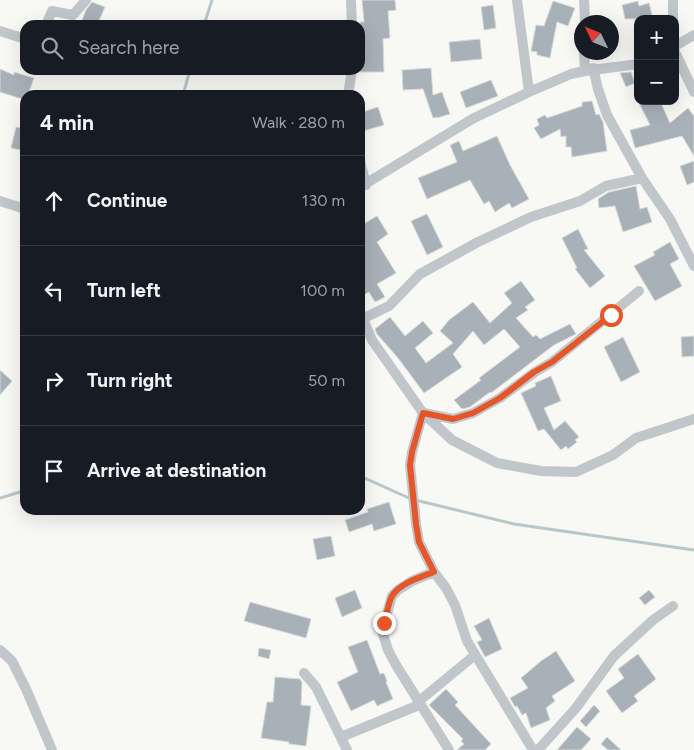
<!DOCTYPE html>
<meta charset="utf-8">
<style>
:root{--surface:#171b24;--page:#20242c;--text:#f1f3f6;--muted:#9ea1a6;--line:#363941}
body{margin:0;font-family:Figtree,sans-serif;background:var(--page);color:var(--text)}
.controls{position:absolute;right:15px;top:15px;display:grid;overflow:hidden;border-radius:10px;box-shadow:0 5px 20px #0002}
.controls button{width:45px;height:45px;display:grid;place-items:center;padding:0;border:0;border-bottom:1px solid var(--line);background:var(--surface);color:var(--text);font:25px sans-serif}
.compass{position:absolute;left:574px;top:15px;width:45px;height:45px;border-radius:50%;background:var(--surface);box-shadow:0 5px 20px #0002;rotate:313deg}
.stop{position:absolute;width:15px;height:15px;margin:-11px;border:4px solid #e55628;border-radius:50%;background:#fff}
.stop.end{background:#e55628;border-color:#fff;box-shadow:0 1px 5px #0008}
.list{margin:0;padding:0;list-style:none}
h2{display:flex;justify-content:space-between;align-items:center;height:65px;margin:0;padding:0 20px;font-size:21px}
h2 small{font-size:16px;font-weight:400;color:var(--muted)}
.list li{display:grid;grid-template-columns:32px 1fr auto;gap:15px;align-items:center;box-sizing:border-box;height:90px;padding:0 20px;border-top:1px solid var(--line)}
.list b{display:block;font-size:19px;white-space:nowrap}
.list em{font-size:16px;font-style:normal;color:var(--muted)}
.icon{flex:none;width:28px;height:28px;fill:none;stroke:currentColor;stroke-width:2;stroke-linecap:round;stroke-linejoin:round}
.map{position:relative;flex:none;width:694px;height:750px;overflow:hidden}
.search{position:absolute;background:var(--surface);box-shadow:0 5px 20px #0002;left:20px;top:20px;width:345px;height:55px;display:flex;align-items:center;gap:12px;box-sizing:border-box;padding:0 18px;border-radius:15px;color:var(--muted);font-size:19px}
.panel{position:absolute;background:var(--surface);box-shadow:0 5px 20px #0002;left:20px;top:90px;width:345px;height:425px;border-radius:15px}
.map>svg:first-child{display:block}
</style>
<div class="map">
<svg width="694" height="750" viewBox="0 0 694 750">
<rect width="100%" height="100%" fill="#f8f8f5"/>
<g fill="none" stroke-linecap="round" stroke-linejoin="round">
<!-- stream -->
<path stroke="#b9c6ca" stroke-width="3" d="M204,25L212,0
M183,95L190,70
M360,476L411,499L514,524L694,550
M0,498L20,492L25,487"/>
</g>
<!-- building -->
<path fill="#a8b1b7" stroke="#dadad8" d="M362,0H395L396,10L388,11L390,38L383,39L384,72H360V22H364Z
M553,1L575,8L568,26L557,22L550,58L537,55V52L531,51L536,25L544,26Z
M638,1L639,6L649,3L653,19H625L622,5Z
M92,2L105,7L97,25H80L86,10Z
M493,5L496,28L484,30L481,7Z
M480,39L482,59L451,62L449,42Z
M431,68L433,95L442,92L450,114L437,118V117L433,118L423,89L403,90L402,70Z
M0,69L14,75V72L34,78L28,95H25V100L0,92Z
M631,72L635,83L626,87L620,73Z
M491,80L498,96L466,108L460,92Z
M592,101L596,115L599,114L603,122L607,151L572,157L571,147H566V136L561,137L560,129L541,139L534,128L539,125L537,119L545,115L547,118L582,106V102Z
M638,101H660L670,123L688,108L694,116V156L682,136L635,148L630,130L650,125Z
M378,107L384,125L360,132V113Z
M16,127L25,129L20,150L11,148Z
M497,136L510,165L529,199L512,208L509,203L495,212L489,201L484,204L470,180L427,199L418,178L457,162L450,145L459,141L463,151Z
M694,161V182L687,185L680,166Z
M636,186L640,209L647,207L652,222L623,232L615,206L599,208L598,199L609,192Z
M427,214L443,247L427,255L411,221Z
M377,216L388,234L377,242L396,273L377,284L385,297L375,302L369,292L360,297V226Z
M578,229L588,249L584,250L605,276L590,288L575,269L577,268L562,238Z
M670,242L679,259L670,264L682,286L655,301L634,266L655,255L653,252Z
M521,281L535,300L525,307L528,310L516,318L533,337L536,335L540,339L570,324L576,334L554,345L491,393L490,392L470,407L462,409L454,400L481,380L479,378L520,347L504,329L484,345L473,331L453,354L462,367L424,393L398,358L377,334L375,329L390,317L405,336L423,321L433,333L415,348L426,363L453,343L440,331L449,320L473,302L490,323L512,303L504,293Z
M694,336V356L682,357L681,337Z
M623,337L640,372L621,382L604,347Z
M0,370L12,381L0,395Z
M551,376L561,401L544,408L554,430L565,421L579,437L575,440L577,442L568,449L566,446L561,450L544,429L538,431L521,393L536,386L535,383Z
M389,502L396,524L374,531L372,524L349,532L345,520L368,512L367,509Z
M331,536L335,556L317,560L313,539Z
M355,590L362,608L342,617L335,598Z
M649,590L655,597L645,605L639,598Z
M250,602L311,619L306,638L244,621Z
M489,618L502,649L485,657L477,642L482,640L474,626Z
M367,640L380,674L384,673L387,681L386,682L393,699L377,706L374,700L351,711L337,682L358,672L348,647Z
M259,648L271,650L269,659L258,656Z
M556,651L575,681L552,696L555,701L546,708L550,720L531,728L526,713L522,715L517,706L515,707L510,698L528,688L521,678L541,661Z
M638,654L656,679L634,696L638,701L622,713L606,691L624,678L618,669Z
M275,677L300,679L302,682L301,705L311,706L306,746L289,744V742L261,738L267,702H273Z
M446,689L458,702L455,705L491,744L485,750H457L464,744L461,741L463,739L429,705Z
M594,705L600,711L586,727L580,721Z
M577,727L591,739L581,750H557Z
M607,737L621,750H608L601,744Z"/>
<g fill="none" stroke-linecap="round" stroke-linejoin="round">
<!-- street -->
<path stroke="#c1c6ca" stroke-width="10" d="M351,0L352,25
M517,0L529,92
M584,0L585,22
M673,19V0
M46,25L52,11L73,15L86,0
M0,31L25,39
M675,46L694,35
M584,52L585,71
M675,52L694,92
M593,68L598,89L607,115L642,178L670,219L694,266
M348,95L352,70
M360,161L366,185
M360,187L474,118L529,92L571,74L585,71L638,64
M0,201L25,209
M360,312L372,340L423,413L412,452L410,465L416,524L419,542L434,572L446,588L455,605L467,641L533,750
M362,319L389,306L420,274L478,242L531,217L580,201L606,186L642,178
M423,413L452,440L497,463L541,471L576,472L613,455L636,438L694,419
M424,413L453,419L473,413L500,398L535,372L552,362L639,291
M434,572L412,581L398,590L392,596L382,631L388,650L396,665L449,750
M0,650L12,661L26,689L52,750
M304,673L316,687L347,750
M418,702L475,655
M341,737L419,705
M538,750L576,708L614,656L653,620L673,606"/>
</g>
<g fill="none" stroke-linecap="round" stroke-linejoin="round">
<!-- route -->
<path stroke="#e55628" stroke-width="6" d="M384,623C387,615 388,603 392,596C400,583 421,577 434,572L419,542L416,524L410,465L412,452L423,413L453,419L473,413L500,398L534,372L552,362L611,315"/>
</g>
</svg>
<div class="controls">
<button>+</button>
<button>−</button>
</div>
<svg class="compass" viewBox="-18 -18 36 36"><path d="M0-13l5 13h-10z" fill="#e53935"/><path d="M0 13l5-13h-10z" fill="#9ea1a6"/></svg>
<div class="stop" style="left:611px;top:315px"></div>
<div class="stop end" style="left:384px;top:623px"></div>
<div class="search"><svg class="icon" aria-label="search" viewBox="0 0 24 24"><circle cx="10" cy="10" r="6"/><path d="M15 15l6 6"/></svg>Search here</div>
<section class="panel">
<h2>4 min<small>Walk · 280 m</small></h2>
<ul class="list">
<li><svg class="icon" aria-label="ahead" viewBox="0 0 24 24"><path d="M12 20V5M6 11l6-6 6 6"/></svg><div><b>Continue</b></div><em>130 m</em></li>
<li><svg class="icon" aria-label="left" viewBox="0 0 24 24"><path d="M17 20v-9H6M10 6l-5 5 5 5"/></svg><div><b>Turn left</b></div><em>100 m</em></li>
<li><svg class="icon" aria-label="right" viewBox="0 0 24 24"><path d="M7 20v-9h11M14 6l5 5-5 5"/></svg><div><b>Turn right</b></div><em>50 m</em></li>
<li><svg class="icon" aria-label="arrive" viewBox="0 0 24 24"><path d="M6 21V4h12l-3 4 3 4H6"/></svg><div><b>Arrive at destination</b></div></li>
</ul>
</section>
</div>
